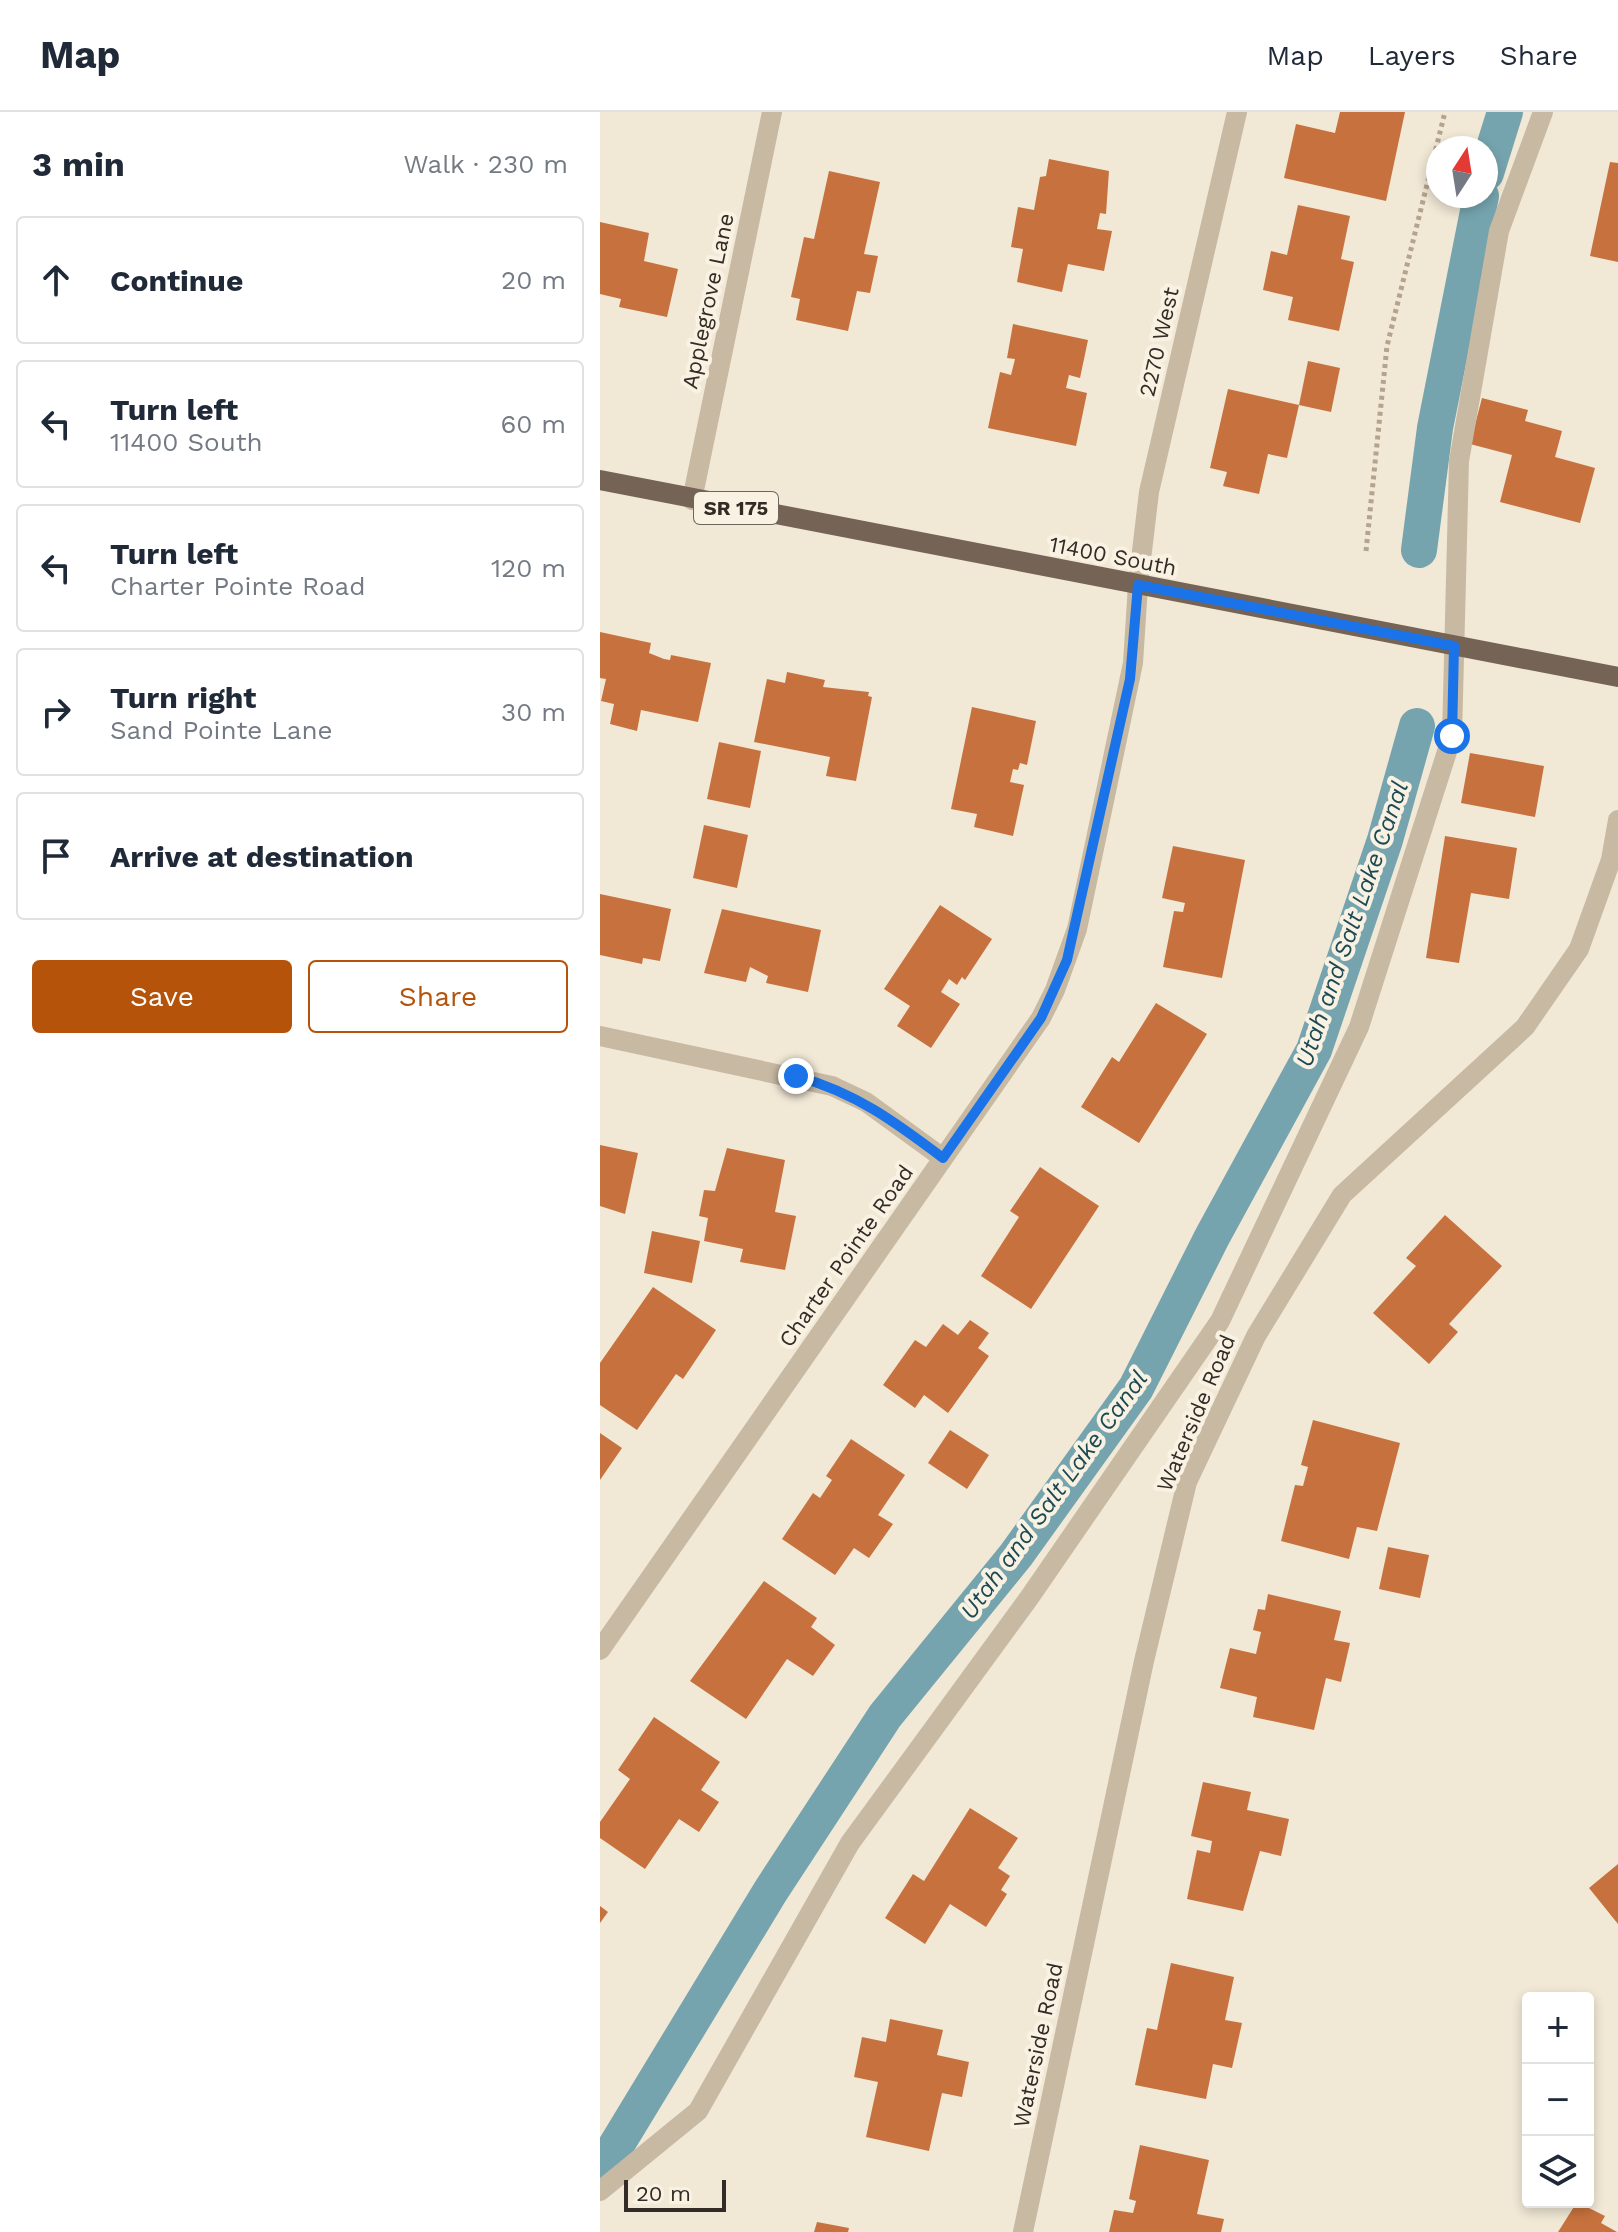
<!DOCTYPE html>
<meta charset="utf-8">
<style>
:root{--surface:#fff;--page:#f6f6f7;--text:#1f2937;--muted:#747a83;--line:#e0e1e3;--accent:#b45309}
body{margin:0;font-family:"Work Sans",sans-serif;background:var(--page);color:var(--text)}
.controls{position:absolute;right:24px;bottom:24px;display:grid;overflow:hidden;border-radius:8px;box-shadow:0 4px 12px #0003}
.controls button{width:72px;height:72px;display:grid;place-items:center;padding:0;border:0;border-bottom:2px solid var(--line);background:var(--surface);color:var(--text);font:40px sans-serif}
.compass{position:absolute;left:826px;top:24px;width:72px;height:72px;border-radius:50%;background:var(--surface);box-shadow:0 4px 12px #0003;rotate:12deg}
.scale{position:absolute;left:24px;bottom:20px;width:102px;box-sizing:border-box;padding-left:8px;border:4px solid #332b25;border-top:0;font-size:22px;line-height:28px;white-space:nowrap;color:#332b25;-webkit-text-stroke:6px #f9f1e2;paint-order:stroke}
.stop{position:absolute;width:24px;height:24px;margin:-18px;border:6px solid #1a73e8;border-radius:50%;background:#fff}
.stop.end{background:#1a73e8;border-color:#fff;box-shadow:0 2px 8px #0008}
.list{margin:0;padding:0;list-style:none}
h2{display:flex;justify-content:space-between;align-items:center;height:104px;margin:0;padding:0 32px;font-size:34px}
h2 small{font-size:26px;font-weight:400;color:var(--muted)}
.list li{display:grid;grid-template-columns:52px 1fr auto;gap:24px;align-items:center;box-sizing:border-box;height:128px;margin:0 16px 16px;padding:0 16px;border:2px solid var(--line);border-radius:8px}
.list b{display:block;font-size:30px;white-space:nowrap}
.list p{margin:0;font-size:26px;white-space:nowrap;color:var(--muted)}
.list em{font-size:26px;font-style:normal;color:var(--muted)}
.actions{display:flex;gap:16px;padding:24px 32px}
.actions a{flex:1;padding:18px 0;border:2px solid var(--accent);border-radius:8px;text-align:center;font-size:28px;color:var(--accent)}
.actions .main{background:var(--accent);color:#fff}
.icon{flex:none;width:44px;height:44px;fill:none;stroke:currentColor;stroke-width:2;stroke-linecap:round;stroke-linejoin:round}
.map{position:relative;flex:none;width:1018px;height:2120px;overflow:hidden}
header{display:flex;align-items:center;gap:48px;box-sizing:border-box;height:112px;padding:0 40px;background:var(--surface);border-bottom:2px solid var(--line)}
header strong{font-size:38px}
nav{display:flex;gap:44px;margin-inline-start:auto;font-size:28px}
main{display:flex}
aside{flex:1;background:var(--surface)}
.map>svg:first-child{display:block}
</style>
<header>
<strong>Map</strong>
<nav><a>Map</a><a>Layers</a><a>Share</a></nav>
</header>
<main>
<aside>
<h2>3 min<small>Walk · 230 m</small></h2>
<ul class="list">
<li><svg class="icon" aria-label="ahead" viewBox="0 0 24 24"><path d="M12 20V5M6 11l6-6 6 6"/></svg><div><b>Continue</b></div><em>20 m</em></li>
<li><svg class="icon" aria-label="left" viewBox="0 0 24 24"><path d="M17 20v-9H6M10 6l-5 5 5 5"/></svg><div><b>Turn left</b><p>11400 South</p></div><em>60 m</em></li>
<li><svg class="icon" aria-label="left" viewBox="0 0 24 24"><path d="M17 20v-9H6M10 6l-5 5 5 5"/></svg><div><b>Turn left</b><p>Charter Pointe Road</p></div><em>120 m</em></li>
<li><svg class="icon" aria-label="right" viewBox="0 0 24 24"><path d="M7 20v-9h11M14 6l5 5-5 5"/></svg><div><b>Turn right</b><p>Sand Pointe Lane</p></div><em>30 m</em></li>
<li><svg class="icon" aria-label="arrive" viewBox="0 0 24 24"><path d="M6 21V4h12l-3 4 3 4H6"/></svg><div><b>Arrive at destination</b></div></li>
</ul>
<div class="actions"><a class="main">Save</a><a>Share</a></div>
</aside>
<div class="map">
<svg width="1018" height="2120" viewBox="0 0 1018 2120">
<rect width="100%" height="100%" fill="#f1e8d6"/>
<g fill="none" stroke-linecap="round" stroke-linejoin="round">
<!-- canal -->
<path stroke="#75a4ae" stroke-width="36" d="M886,61L905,0
M819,438L835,316L881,84
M0,2050L11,2042L170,1780L285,1604L416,1443L536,1276L612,1125L714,938L785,728L817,614"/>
</g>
<!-- building -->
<path fill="#c7723e" d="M740,0H805L786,89L684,66L696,12L735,21Z
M449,47L509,59L506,102L500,101L497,117L512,119L504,159L468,152L462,180L417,170L423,137L411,135L418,95L434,98L440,65L446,64Z
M1010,50L1018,51V150L990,144Z
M229,59L280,70L264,142L278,144L270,181L257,179L248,219L196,208L200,187L191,185L204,125L214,127Z
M698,93L750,104L741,147L754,150L739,219L688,208L693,185L663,178L671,139L687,143Z
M0,110L49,121L44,149L78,157L67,205L19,195L21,187L0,182Z
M413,212L488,228L480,266L469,263L466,276L487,281L476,334L388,316L400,260L411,263L415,247L407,246Z
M708,249L740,256L731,300L699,293L687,346L668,342L659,382L623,374L627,360L610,356L628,277L699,293Z
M882,286L928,298L925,309L962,319L955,345L995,356L980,411L900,390L912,343L870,332Z
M0,520L51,531L49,541L64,547L70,548L71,543L111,551L98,610L41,598L37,619L10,612L14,592L1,589L6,567L0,566Z
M187,560L225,568L223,575L269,580L268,584L272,585L256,669L226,664L230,645L154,630L167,567L185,571Z
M372,595L436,609L427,653L420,651L418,658L413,657L410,670L424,673L413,724L374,715L377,702L351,697Z
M119,630L161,639L150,696L107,687Z
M870,641L944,654L935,705L861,691Z
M104,713L148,723L137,776L93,766Z
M845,724L917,736L909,787L871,781L859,851L826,846Z
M573,734L645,748L622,866L563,855L574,799L583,800L585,791L562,786Z
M0,782L71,797L60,849L43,846L42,852L0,843Z
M340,793L392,827L365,868L362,865L357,873L349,867L341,880L360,892L331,936L297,914L310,894L284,877Z
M122,797L221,818L208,880L166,871L168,864L150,855L146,870L104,861Z
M556,891L607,922L539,1031L481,995L512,945L519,950Z
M0,1033L38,1041L25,1102L0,1094Z
M127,1036L185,1048L175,1100L196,1104L185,1158L140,1150L143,1137L104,1129L108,1106L99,1104L104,1078L115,1079Z
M440,1055L499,1094L431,1197L381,1164L419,1105L410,1099Z
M845,1103L902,1154L849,1212L858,1220L829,1252L773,1201L816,1154L806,1146Z
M52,1119L100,1129L92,1171L44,1161Z
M53,1175L116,1218L83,1267L76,1262L37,1318L0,1293V1251Z
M370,1208L389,1221L378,1236L389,1244L348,1301L324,1283L315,1296L283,1273L315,1228L326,1235L343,1212L358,1223Z
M713,1308L800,1331L777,1419L757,1415L749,1447L681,1429L695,1373L703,1374L708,1355L701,1353Z
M350,1318L389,1343L367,1377L328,1351Z
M0,1321L22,1336L0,1368Z
M251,1327L305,1363L278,1403L293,1412L269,1446L254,1436L235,1463L182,1427L213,1381L220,1386L232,1368L226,1364Z
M788,1435L829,1443L820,1486L779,1477Z
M164,1469L217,1506L211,1515L235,1533L213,1564L187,1547L146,1607L90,1569Z
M668,1482L741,1499L734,1528L750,1531L741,1570L726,1566L714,1618L653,1605L657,1585L620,1576L630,1536L656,1542L661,1520L653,1518L658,1497L665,1498Z
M54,1605L120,1650L101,1678L119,1690L99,1720L79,1707L45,1757L0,1726V1710L30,1667L18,1658Z
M603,1670L651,1680L647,1698L689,1707L681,1744L660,1739L643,1799L587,1787L597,1738L610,1741L612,1729L591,1724Z
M370,1696L418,1726L398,1756L410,1764L401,1778L407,1782L386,1815L350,1792L325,1832L285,1806L313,1762L324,1769Z
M1018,1752V1812L989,1776Z
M0,1794L8,1800L0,1811Z
M571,1851L634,1865L625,1908L642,1911L632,1956L613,1952L606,1987L535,1973L547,1916L557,1918Z
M290,1907L343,1918L337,1943L369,1950L362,1985L342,1981L329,2039L266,2025L278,1970L254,1965L262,1925L286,1930Z
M540,2033L609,2048L597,2102L624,2107L621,2120H509L514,2098L533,2101L536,2089L529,2087Z
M977,2090L1005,2104L1001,2111L1017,2120H958Z
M217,2110L249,2116L248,2120H214Z"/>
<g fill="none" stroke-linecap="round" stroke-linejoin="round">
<!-- path -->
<path stroke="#b4a38d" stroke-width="5" stroke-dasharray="4 4" stroke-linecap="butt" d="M766,439L787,234L845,0"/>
<!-- service -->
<path stroke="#c8b9a3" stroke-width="20" d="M0,2079L98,1999L250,1731L429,1486L620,1209L759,915L852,624L859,349L899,119L943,0"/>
<!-- minor -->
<path stroke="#c8b9a3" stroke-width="20" d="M92,388L172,0
M0,924L232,974L266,990L343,1046
M0,1538L441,906L455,878L477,817L533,551L538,473L549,380L637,0
M423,2120L544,1549L587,1370L656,1224L742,1083L925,915L979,837L1011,748L1018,708"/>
<!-- primary -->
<path stroke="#756455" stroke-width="20" d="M0,368L1018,565"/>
</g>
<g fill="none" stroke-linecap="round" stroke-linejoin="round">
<!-- route -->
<path stroke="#1a73e8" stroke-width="10" d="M196,964C256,981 294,1009 343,1046L441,906L467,848L530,567L538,473L854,534L852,624"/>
</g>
<g text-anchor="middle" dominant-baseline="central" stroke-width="8" stroke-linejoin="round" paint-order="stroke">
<!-- shield labels -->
<rect fill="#f9f1e2" stroke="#6e665e" stroke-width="2" x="94" y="380" width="84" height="32" rx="6"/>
<g font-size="20" font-weight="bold" fill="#332b25">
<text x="136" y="396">SR 175</text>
</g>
<!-- street labels -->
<g font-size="22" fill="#332b25" stroke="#f9f1e2">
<text transform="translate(108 189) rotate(-78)">Applegrove Lane</text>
<text transform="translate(559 230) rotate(-77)">2270 West</text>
<text transform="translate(513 444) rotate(11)">11400 South</text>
<text transform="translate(246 1144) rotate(-55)">Charter Pointe Road</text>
<text transform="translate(596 1301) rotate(-67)">Waterside Road</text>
<text transform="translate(438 1933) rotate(-78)">Waterside Road</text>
</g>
<!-- water labels -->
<g font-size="24" font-style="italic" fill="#1b4954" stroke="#f9f1e2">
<text transform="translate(752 812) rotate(-71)">Utah and Salt Lake Canal</text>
<text transform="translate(454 1383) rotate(-54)">Utah and Salt Lake Canal</text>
</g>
</g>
</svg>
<div class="controls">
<button>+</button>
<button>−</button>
<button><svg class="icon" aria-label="layers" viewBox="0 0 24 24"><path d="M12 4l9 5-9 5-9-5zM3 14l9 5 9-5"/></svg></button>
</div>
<svg class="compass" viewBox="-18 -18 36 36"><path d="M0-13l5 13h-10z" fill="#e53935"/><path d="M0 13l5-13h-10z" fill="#747a83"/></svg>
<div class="scale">20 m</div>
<div class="stop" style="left:852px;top:624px"></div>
<div class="stop end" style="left:196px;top:964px"></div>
</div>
</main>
